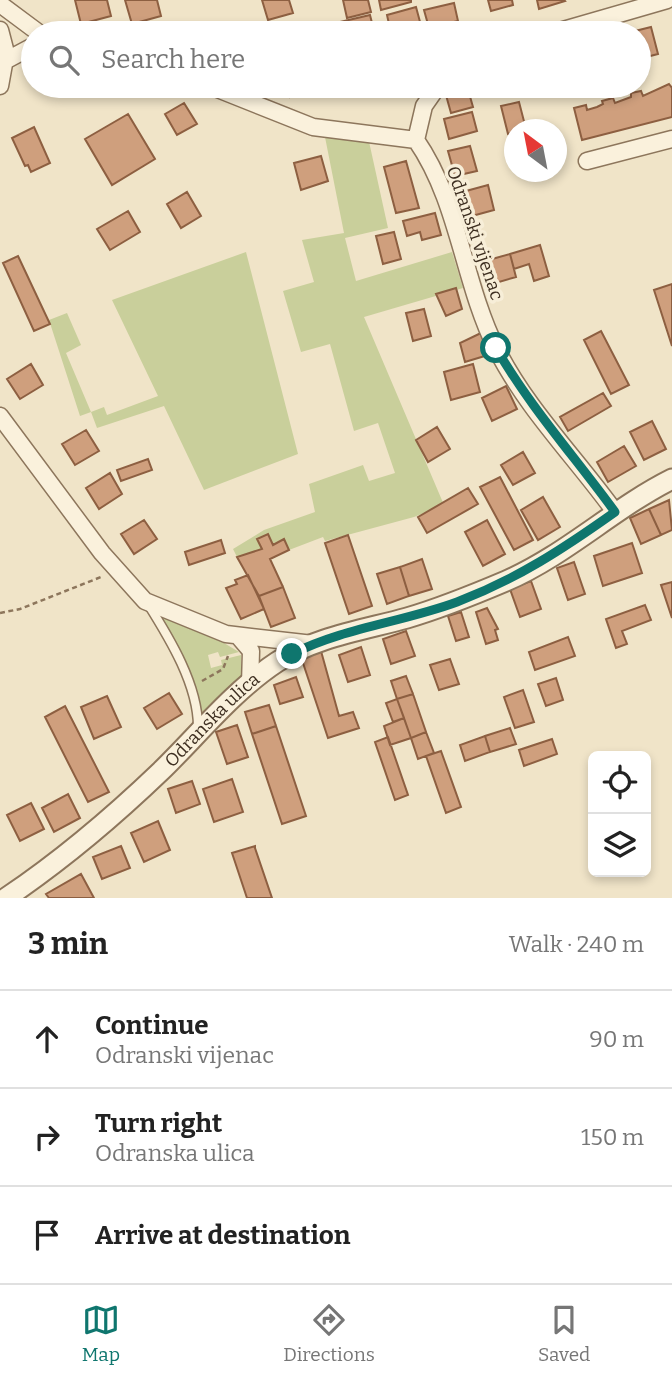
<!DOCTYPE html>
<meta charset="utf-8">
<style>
:root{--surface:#fff;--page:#f6f6f6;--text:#222;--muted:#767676;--line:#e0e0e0;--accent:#0f766e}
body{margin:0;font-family:Bitter,serif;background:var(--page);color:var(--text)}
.controls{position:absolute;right:21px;bottom:21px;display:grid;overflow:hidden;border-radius:10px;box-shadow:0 4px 10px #0003}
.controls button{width:63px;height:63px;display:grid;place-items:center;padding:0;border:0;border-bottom:2px solid var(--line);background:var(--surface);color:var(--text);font:35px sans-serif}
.compass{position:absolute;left:504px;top:119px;width:63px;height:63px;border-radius:50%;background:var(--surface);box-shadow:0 4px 10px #0003;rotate:328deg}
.stop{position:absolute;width:21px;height:21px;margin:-16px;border:5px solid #0f766e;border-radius:50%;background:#fff}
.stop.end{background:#0f766e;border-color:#fff;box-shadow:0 2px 7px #0008}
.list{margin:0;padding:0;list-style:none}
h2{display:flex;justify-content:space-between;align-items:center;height:91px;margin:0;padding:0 28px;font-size:30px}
h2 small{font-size:23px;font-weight:400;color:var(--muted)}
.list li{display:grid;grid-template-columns:46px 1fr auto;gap:21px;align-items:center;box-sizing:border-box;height:98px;padding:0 28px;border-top:2px solid var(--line)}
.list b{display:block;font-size:26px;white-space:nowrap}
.list p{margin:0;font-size:23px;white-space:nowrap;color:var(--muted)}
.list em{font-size:23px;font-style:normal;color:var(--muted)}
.icon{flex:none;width:38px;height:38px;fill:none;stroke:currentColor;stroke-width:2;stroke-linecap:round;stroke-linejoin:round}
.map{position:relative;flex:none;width:672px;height:898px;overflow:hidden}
.search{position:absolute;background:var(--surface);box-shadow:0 4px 10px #0003;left:21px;right:21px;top:21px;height:77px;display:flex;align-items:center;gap:18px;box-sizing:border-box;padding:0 24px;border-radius:38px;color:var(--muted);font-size:26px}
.sheet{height:385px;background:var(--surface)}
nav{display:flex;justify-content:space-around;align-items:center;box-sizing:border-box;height:98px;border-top:2px solid var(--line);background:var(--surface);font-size:19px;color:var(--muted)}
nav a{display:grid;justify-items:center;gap:4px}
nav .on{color:var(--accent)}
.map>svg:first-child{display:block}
</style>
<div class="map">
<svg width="672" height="898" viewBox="0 0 672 898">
<rect width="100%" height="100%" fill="#f0e4c8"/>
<!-- green -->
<path fill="#c9cf9b" d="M324,132L368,137L388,228L345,238L356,281L452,252L463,288L364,317L444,505L414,517L325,541L323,537L289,550L284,540L273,545L268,534L257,539L262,549L237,557L233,549L264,530L315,512L309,484L363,465L369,481L395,473L378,423L354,431L330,344L301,352L283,291L314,282L302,240L344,233Z
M246,252L298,454L204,490L164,406L97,428L91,412L80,416L49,320L67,313L81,345L66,353L91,412L104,407L107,415L158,396L112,300Z
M160,615L225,639L224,643L239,652L220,657L218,652L208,655L211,668L222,665L221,660L241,655V677L205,713L202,714L194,689Z"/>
<!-- building -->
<path fill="#cf9f7d" stroke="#8d5f41" stroke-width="2" d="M75,0H107L111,16L81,24Z
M125,0H157L161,16L132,24Z
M262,0H289L293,13L268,20Z
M343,0H368L371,12L347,18Z
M379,0H411V2L381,10Z
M488,0H512L513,5L491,11Z
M537,0H564L565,1L539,9Z
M454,3L458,21L429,28L424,10Z
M416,7L423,33H391L387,15Z
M370,15L374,31L343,33L340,22Z
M651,27L658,54L639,59V33H627Z
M669,84L672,88V117L582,140L574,108L586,105L587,110L597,107L603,104L602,101L613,98L615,103L631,97V93L641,91L643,96Z
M287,86H306L308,93L290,97Z
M453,86H467L473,107L451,113L444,88Z
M519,102L526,129L508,134L501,106Z
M184,103L197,124L177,135L165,114Z
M472,112L477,131L449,139L444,119Z
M128,114L155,159L112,185L85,139Z
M34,127L50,163L31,172L28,165L25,166L12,138Z
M470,146L477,171L455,176L448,151Z
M321,156L328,181L301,190L294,163Z
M406,161L419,208L396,213L384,167Z
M488,185L494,210L472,216L466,191Z
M187,192L201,216L181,228L167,204Z
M128,211L140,232L110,250L97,229Z
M435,213L441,235L422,240L420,232L407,236L403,221Z
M394,232L401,259L383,264L376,236Z
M540,245L549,276L534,281L529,264L514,269L510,254Z
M510,254L516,277L492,284L485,261Z
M18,256L50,324L34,331L3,263Z
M672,284V346L654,290Z
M456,288L462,309L446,316L436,294Z
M424,309L431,336L413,341L406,313Z
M601,331L629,385L611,394L584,340Z
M481,333L488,355L465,362L460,343Z
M31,364L43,385L20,399L7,379Z
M473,364L480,392L451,400L444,372Z
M506,386L517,409L492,421L482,398Z
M603,393L611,406L568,431L560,417Z
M652,421L666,449L644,460L630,432Z
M437,427L450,449L428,462L416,440Z
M86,430L99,451L75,465L62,444Z
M624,446L636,466L608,482L597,462Z
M523,452L535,473L513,485L501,465Z
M148,459L152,470L121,481L117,470Z
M110,473L122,494L99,509L86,488Z
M500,477L533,540L514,550L480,487Z
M468,488L478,504L427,533L418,517Z
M543,497L560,527L538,540L521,510Z
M669,500L672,530L661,535L649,509Z
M649,509L661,535L641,544L630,518Z
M144,520L157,539L134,554L121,534Z
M487,520L505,554L483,566L465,532Z
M268,534L273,545L284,539L289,550L270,559L283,587L259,596L237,557L262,549L257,539Z
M348,535L372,606L349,614L325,543Z
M221,540L225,553L189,565L185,552Z
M632,543L642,573L603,586L594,556Z
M422,559L432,589L409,596L400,567Z
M574,562L585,594L568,600L557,568Z
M400,567L409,596L387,604L377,574Z
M248,575L264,609L241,619L226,588L237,584L235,580Z
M531,581L541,609L520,617L510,589Z
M672,582V618L661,585Z
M283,587L295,618L271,627L259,596Z
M645,605L651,620L622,631L627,644L616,648L606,619Z
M487,608L498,629L495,630L498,640L486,644L476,612Z
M461,612L469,637L456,641L448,616Z
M406,631L415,656L391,664L383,639Z
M568,637L575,656L535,670L529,652Z
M361,647L370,675L348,682L339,655Z
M321,651L339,716L353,712L359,728L328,738L301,657Z
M450,659L459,684L439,690L430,665Z
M406,676L413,694L397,699L391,681Z
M296,677L303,697L280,704L274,685Z
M556,678L563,700L546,706L538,684Z
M523,690L534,722L515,728L504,697Z
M169,693L182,714L157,729L144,708Z
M413,694L426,732L411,738L397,699Z
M107,696L121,727L94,739L81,707Z
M397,699L404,718L393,722L386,703Z
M269,705L276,726L252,734L245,712Z
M65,706L109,792L88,802L45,717Z
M404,718L411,738L390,745L384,726Z
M237,725L248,757L227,764L216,732Z
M276,726L306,816L282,824L252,734Z
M510,728L516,744L490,752L485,736Z
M426,732L434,753L418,759L411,738Z
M485,736L490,752L465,761L460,745Z
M388,737L408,795L395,800L375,742Z
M552,739L557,754L524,766L519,750Z
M441,751L461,807L446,813L426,756Z
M232,779L243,812L214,822L203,789Z
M192,781L200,804L176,813L168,789Z
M68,794L80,818L54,832L42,808Z
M31,803L44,829L20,841L7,815Z
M158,821L170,850L144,862L131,833Z
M121,846L130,868L102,879L93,857Z
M255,846V848L272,898H247L232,853Z
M81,874L94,898H49L46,894Z"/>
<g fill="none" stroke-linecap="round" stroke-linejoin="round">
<!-- service casing -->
<g stroke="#8d765c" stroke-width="11">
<path id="service" d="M148,604C170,639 198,685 198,727"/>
</g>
<!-- minor casing -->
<g stroke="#8d765c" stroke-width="19">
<path id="minor" d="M0,4L39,33
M0,30L6,53L0,86
M553,33L667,0
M5,61L33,46
M210,86L313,127L416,140
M438,86L424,106L416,140C459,202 463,282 496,348C526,408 576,458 615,512
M587,161L672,139
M0,416L102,553L145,601L226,634L313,644
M239,637L251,651L250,684"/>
</g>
<!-- tertiary casing -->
<g stroke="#8d765c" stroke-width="23">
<g id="tertiary">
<path id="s1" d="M6,898C61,861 113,817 161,771C198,735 233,691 277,662C315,637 364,630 407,618C441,608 473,595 506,581C566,555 614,508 672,479"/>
</g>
</g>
<!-- path -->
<path stroke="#8d765c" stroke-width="2.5" stroke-dasharray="5 3.5" stroke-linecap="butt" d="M0,613L20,609L101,577
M202,681L223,669L228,656"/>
<!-- service -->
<use href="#service" stroke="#faf1dc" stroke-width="8"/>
<!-- minor -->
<use href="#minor" stroke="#faf1dc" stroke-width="16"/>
<!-- tertiary -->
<use href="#tertiary" stroke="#faf1dc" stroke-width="19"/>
</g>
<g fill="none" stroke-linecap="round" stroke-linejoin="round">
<!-- route -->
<path stroke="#0f766e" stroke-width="9" d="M292,654C343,628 403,622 457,602C517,579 563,549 615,512C575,457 530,407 496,348"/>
</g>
<g text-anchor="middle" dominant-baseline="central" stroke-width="7" stroke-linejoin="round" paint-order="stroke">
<!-- street labels -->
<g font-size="18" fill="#3d2e20" stroke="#f7eed8">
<text transform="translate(475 233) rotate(71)">Odranski vijenac</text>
<text stroke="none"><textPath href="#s1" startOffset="273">Odranska ulica</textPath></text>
</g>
</g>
</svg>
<div class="controls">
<button><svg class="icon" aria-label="locate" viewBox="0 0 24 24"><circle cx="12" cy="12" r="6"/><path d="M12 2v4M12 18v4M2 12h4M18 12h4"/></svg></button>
<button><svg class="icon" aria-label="layers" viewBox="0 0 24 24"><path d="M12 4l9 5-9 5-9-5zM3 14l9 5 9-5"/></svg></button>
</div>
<svg class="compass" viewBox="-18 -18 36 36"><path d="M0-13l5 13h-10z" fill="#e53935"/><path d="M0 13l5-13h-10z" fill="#767676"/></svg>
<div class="stop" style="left:496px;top:348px"></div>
<div class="stop end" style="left:292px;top:654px"></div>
<div class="search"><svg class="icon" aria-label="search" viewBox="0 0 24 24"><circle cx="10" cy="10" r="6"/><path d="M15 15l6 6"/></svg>Search here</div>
</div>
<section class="sheet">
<h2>3 min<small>Walk · 240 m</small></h2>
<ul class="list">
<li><svg class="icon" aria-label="ahead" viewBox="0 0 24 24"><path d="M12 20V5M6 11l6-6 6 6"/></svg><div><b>Continue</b><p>Odranski vijenac</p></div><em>90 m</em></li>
<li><svg class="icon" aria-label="right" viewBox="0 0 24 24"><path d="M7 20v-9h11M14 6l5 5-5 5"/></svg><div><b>Turn right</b><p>Odranska ulica</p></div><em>150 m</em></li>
<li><svg class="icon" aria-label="arrive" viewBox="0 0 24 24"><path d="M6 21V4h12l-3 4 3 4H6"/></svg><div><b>Arrive at destination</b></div></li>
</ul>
</section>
<nav>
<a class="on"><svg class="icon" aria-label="map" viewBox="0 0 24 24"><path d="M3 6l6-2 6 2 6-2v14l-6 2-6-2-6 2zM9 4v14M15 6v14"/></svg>Map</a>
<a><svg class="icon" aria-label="directions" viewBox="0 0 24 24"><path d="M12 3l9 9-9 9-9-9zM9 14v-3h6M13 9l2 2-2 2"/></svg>Directions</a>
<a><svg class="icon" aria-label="saved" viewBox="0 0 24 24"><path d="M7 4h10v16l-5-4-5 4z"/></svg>Saved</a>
</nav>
